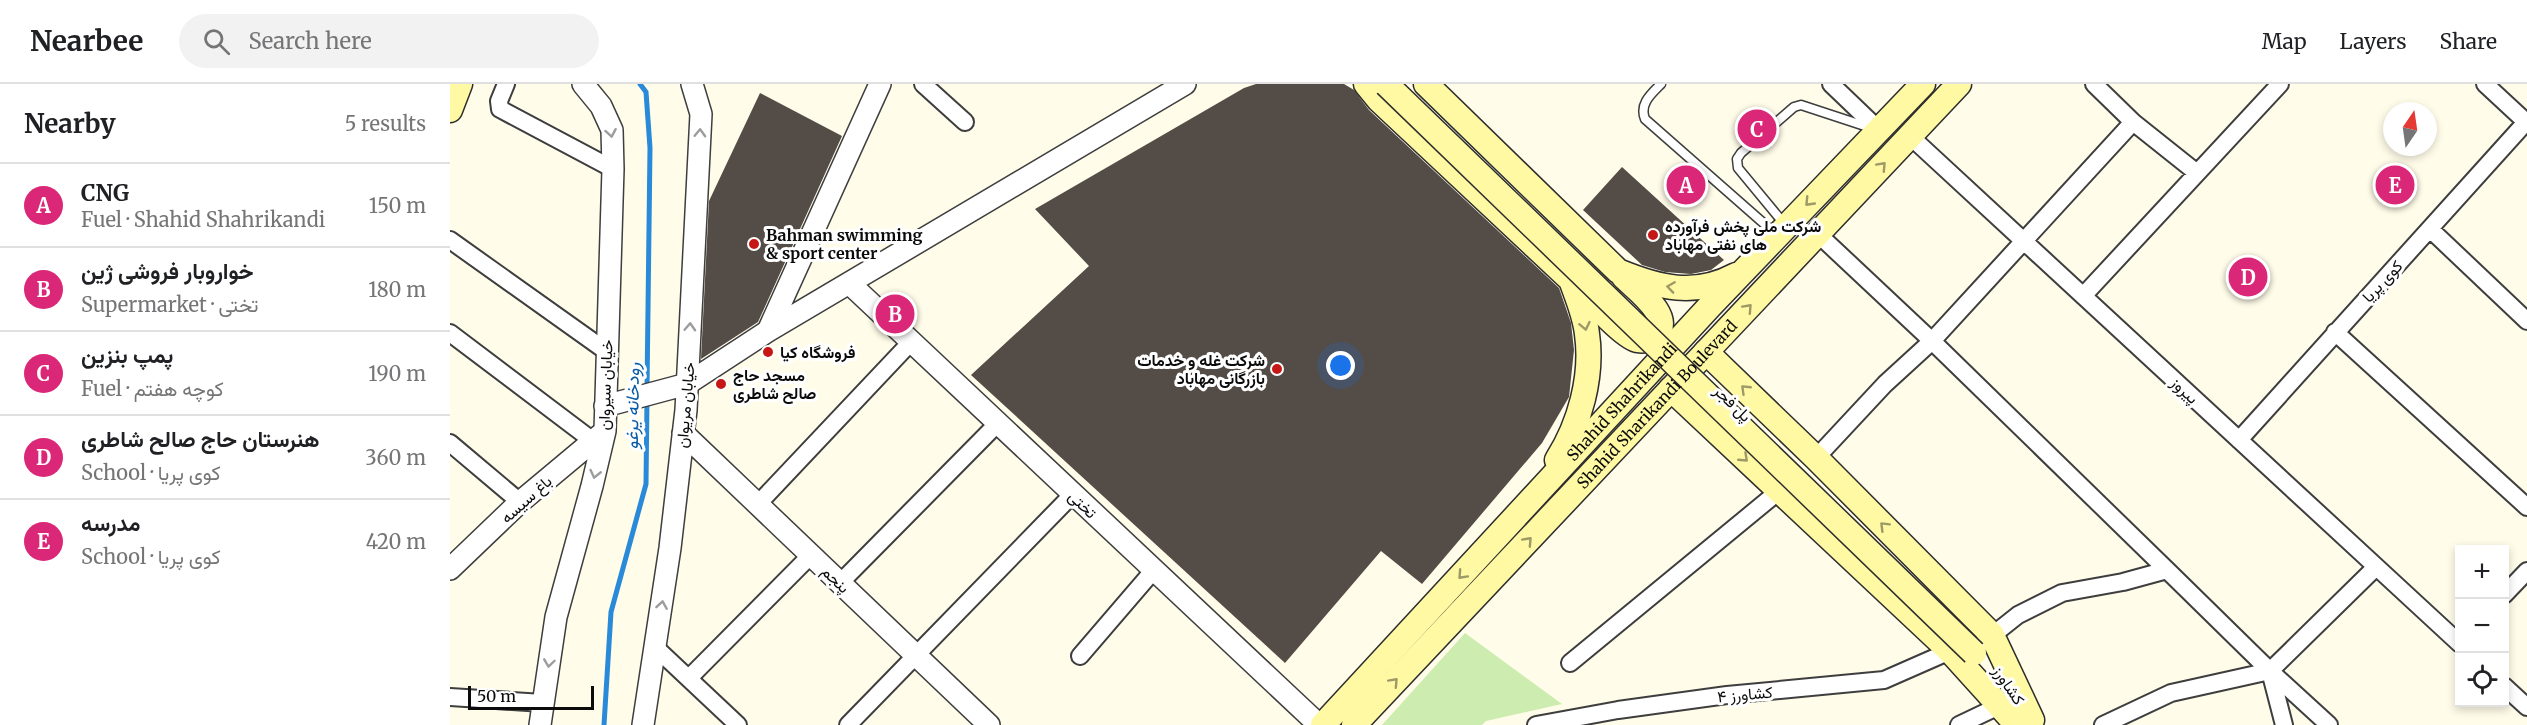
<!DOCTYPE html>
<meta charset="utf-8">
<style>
:root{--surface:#fff;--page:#f2f2f2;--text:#202124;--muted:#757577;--line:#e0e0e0;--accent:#db2777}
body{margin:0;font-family:Merriweather,Vazirmatn,serif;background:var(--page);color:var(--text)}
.controls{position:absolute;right:18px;bottom:18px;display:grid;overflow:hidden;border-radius:0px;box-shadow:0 3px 9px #0003}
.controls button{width:54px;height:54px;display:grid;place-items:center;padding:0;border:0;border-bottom:2px solid var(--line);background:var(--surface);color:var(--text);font:30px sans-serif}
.compass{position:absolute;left:1933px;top:18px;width:54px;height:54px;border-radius:50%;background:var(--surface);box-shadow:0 3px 9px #0003;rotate:13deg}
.scale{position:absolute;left:18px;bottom:15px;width:126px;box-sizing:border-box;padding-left:6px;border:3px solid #0b0b0b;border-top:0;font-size:16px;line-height:21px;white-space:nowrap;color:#0b0b0b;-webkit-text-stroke:4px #fff;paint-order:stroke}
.you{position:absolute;left:891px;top:282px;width:21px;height:21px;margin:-15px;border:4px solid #fff;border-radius:50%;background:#1a73e8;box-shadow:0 0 0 9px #1a73e833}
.badge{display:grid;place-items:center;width:39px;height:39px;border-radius:50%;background:var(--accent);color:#fff;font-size:20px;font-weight:700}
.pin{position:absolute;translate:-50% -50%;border:3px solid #fff;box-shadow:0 2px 6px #0006}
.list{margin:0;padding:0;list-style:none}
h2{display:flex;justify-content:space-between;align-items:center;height:78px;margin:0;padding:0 24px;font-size:26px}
h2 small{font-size:20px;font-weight:400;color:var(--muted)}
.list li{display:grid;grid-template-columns:39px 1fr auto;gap:18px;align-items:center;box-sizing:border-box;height:84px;padding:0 24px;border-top:2px solid var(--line)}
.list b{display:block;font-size:22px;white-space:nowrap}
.list p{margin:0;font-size:20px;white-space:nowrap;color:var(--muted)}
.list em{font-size:20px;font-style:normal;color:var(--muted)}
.icon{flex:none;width:33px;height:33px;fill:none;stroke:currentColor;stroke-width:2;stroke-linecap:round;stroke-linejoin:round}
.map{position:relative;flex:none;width:2077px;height:641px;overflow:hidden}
header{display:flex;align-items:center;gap:36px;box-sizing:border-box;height:84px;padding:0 30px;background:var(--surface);border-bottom:2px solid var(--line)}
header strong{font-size:28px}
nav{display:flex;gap:33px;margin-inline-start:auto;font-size:21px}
.search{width:420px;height:54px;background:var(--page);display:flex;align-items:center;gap:15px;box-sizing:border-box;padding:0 21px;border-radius:33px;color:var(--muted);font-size:22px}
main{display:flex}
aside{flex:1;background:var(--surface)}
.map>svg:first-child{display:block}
</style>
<header>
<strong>Nearbee</strong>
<div class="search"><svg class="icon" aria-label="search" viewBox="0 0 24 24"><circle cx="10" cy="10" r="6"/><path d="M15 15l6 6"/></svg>Search here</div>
<nav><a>Map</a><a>Layers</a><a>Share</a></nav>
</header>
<main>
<aside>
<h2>Nearby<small>5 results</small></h2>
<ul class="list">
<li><span class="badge">A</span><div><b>CNG</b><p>Fuel · Shahid Shahrikandi</p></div><em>150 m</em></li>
<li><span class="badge">B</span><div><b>خواروبار فروشی ژین</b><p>Supermarket · تختی</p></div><em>180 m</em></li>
<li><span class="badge">C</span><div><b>پمپ بنزین</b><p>Fuel · کوچه هفتم</p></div><em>190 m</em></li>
<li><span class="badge">D</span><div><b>هنرستان حاج صالح شاطری</b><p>School · کوی پریا</p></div><em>360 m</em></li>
<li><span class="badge">E</span><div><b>مدرسه</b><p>School · کوی پریا</p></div><em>420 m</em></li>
</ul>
</aside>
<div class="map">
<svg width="2077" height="641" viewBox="0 0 2077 641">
<rect width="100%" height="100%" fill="#fffce9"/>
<!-- green -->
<path fill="#ccedaf" d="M1015,549L1112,620L1036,637L1032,641H932Z"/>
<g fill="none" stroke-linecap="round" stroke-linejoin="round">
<!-- stream -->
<path stroke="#288ad9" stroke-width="5" d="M190,0L196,8L200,64L197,305
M154,641L161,528L196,400L197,315"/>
</g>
<!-- building -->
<path fill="#544c46" d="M806,0H894L904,6L919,26L1109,204L1121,239L1124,266L1119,313L1092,359L972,500L931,467L835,579L521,291L639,182L585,125L794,4Z
M310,9L392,52L308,238L251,275L259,117Z
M1172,83L1274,176L1261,186L1241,190L1215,188L1192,181L1133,126Z"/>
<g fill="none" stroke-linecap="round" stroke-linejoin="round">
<!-- service casing -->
<g stroke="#3e3e3e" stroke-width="11">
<path id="service" d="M1211,0C1201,10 1189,20 1195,35L1327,151
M1336,142L1288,84L1287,75L1291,69L1344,23L1351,21L1421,44"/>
</g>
<!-- minor casing -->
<g stroke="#3e3e3e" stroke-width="20">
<path id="minor" d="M56,0L49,17L50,25L163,85
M473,0L515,38
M1381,0L1429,46
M2035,0L2077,39
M1683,38L1747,89
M1460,52L2010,560
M1980,145L2077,237
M1368,150L1482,257L1683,38L1644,0
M0,156L156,267
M1633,212L1830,0
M1885,248L2077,423
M0,249L143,357
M1789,356L2076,38
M0,359L70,418
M1366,374L1435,300L1482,257L1717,486L1673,498L1612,509L1568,531L1534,558
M308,420L461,258
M1717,486L1820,587L1879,641
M390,499L548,339
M2054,511L2077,487
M205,563L288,641
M630,572L703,487
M1120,579L1329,407
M239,594L361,471
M2054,602L2077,623
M0,613L93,619
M398,641L623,410
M1086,641L1168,626L1277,611L1434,596L1500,567
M1509,641L1551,621
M1653,641L1721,609L1820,587
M1834,641L1820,587L1926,483"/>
</g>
<!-- tertiary casing -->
<g stroke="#3e3e3e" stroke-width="24">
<path id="tertiary" d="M399,199L869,641
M318,247L430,0
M155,322L237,300L318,247L735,0
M233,349L539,641
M0,485L70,418L155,347
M90,641L106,533L142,402L155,347L163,85L162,46L151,22L133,0
M193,641L220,464L236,326L251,30L242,0"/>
</g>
<!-- secondary casing -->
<g stroke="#2d2d2d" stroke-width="27">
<g id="secondary">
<path d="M916,0L929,16L1121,196C1127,213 1135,231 1137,250C1143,292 1130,340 1107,376"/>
<path d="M976,0L1168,187C1209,204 1245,213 1286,191"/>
<path d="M0,26L10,0"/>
<path d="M1125,199C1137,212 1172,252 1187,256C1193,257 1200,256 1205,252C1226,234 1186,205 1174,193"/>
<path d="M1256,268L1366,374L1542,551L1582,636"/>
<path d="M1221,305L1500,567L1567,641"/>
<path id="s1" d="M873,641L1260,222L1473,0"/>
<path id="s2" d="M904,641L1509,0"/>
</g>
</g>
<!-- service -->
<use href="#service" stroke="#fff" stroke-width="8"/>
<!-- minor -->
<use href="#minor" stroke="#fff" stroke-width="16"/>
<!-- tertiary -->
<use href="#tertiary" stroke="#fff" stroke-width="21"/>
<!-- secondary -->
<use href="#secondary" stroke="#fff9a4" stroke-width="24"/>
<!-- secondary-bridge casing -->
<g stroke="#2d2d2d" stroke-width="27" stroke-linecap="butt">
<path id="secondary-bridge" d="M936,0L1524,569"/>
</g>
<!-- secondary-bridge -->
<use href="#secondary-bridge" stroke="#fff9a4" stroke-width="24"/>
</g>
<!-- one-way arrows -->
<defs><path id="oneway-chevron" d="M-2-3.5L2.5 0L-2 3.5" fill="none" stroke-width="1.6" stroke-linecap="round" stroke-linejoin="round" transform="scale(1.5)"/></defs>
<g stroke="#9d9d9d">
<use href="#oneway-chevron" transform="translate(161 49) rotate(80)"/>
<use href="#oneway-chevron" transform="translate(250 49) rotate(-88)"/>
<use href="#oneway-chevron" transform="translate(240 243) rotate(-87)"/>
<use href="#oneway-chevron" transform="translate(145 390) rotate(103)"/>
<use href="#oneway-chevron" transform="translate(212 521) rotate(-81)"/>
<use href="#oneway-chevron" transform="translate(99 579) rotate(98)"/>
</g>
<g stroke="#9d9a67">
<use href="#oneway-chevron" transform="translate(1432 82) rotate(-47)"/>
<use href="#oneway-chevron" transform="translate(1359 118) rotate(134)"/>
<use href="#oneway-chevron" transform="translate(1221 203) rotate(-172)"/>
<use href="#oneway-chevron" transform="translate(1298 224) rotate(-47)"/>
<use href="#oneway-chevron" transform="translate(1135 242) rotate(78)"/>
<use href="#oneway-chevron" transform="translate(1295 305) rotate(-136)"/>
<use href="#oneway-chevron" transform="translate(1294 374) rotate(43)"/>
<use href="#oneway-chevron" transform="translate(1434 442) rotate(-135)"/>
<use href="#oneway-chevron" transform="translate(1078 457) rotate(-47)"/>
<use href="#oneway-chevron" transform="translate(1012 491) rotate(133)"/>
<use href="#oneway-chevron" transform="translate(944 598) rotate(-47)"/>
</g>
<!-- markers -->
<g fill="#c61717" stroke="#fff" stroke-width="2">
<circle cx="1203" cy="151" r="6"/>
<circle cx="304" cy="160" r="6"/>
<circle cx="318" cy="268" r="6"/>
<circle cx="827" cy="285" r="6"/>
<circle cx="271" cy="300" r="6"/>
</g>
<g text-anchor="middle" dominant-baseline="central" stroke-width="6" stroke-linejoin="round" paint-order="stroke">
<!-- poi labels -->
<g font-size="16" font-weight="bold" fill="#0b0b0b" stroke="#fff" text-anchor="start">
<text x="1215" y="142">شرکت ملی پخش فرآورده<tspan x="1215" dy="18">های نفتی مهاباد</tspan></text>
<text x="316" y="151">Bahman swimming<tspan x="316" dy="18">&amp; sport center</tspan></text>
<text x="330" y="268">فروشگاه کیا</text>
<text x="815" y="276" text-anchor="end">شرکت غله و خدمات<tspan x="815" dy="18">بازرگانی مهاباد</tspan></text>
<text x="283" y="291">مسجد حاج<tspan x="283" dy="18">صالح شاطری</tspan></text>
</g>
<!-- street labels -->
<g font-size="16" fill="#0b0b0b" stroke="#fff">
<text transform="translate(1932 197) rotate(-47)">کوی پریا</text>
<text transform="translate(155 301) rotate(-88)">خیابان سیروان</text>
<text transform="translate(1735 306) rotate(43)">پیروز</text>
<text stroke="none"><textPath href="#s1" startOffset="440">Shahid Shahrikandi</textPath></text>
<text transform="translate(1283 319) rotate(44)">پل فجر</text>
<text stroke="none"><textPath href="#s2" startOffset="441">Shahid Sharikandi Boulevard</textPath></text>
<text transform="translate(235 321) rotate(-85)">خیابان مریوان</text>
<text transform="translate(76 415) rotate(-42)">باغ سیسه</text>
<text transform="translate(633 420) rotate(44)">تختی</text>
<text transform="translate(386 495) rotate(44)">پنجم</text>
<text transform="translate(1559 601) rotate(56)">کشاورز</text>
<text transform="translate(1295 610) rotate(-5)">کشاورز ۴</text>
</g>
<!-- water labels -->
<g font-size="18" font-style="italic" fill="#0a5ba6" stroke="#fff">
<text transform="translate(182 322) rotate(-89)">رودخانه یرغو</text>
</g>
</g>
</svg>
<div class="controls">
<button>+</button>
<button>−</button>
<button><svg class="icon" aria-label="locate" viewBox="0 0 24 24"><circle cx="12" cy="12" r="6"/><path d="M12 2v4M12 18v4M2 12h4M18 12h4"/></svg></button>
</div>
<svg class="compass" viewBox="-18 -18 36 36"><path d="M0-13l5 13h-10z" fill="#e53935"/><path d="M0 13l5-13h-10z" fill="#757577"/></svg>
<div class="scale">50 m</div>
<div class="you"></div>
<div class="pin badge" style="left:1236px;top:101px">A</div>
<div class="pin badge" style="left:445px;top:230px">B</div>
<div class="pin badge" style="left:1307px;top:45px">C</div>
<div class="pin badge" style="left:1798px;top:193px">D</div>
<div class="pin badge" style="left:1945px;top:101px">E</div>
</div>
</main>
